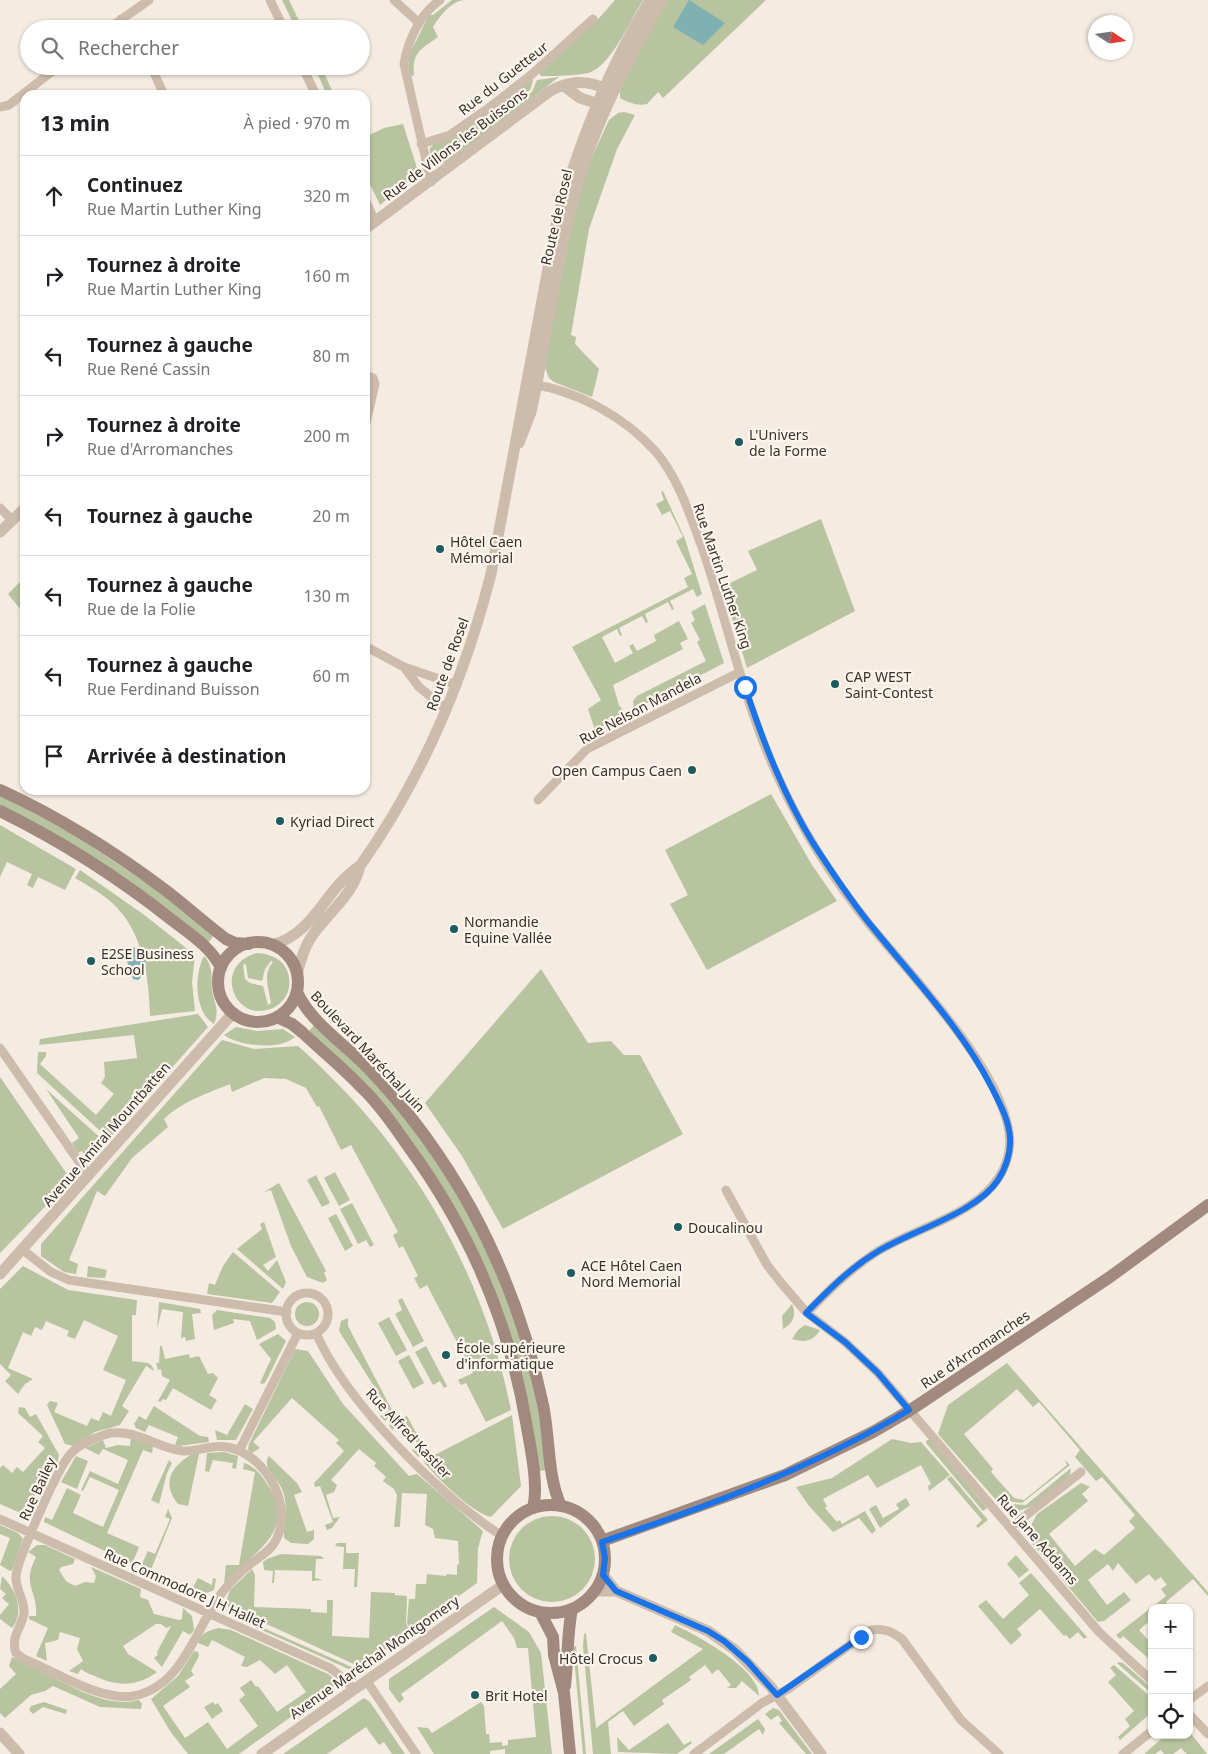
<!DOCTYPE html>
<html lang="fr">
<meta charset="utf-8">
<style>
:root{--surface:#fff;--page:#f2f2f2;--text:#202124;--muted:#757577;--line:#e0e0e0}
body{margin:0;font-family:"Noto Sans",sans-serif;background:var(--page);color:var(--text)}
.controls{position:absolute;right:15px;bottom:15px;display:grid;overflow:hidden;border-radius:10px;box-shadow:0 1px 4px #0004}
.controls button{width:45px;height:45px;display:grid;place-items:center;padding:0;border:0;border-bottom:1px solid var(--line);background:var(--surface);color:var(--text);font:25px sans-serif}
.compass{position:absolute;left:1088px;top:15px;width:45px;height:45px;border-radius:50%;background:var(--surface);box-shadow:0 1px 4px #0004;rotate:102deg}
.stop{position:absolute;width:15px;height:15px;margin:-11px;border:4px solid #1a73e8;border-radius:50%;background:#fff}
.stop.end{background:#1a73e8;border-color:#fff;box-shadow:0 1px 5px #0008}
.list{margin:0;padding:0;list-style:none}
h2{display:flex;justify-content:space-between;align-items:center;height:65px;margin:0;padding:0 20px;font-size:21px}
h2 small{font-size:16px;font-weight:400;color:var(--muted)}
.list li{display:grid;grid-template-columns:32px 1fr auto;gap:15px;align-items:center;box-sizing:border-box;height:80px;padding:0 20px;border-top:1px solid var(--line)}
.list b{display:block;font-size:19px;white-space:nowrap}
.list p{margin:0;font-size:16px;white-space:nowrap;color:var(--muted)}
.list em{font-size:16px;font-style:normal;color:var(--muted)}
.icon{flex:none;width:28px;height:28px;fill:none;stroke:currentColor;stroke-width:2;stroke-linecap:round;stroke-linejoin:round}
.map{position:relative;flex:none;width:1208px;height:1754px;overflow:hidden}
.search{position:absolute;background:var(--surface);box-shadow:0 1px 4px #0004;left:20px;top:20px;width:350px;height:55px;display:flex;align-items:center;gap:12px;box-sizing:border-box;padding:0 18px;border-radius:28px;color:var(--muted);font-size:19px}
.panel{position:absolute;background:var(--surface);box-shadow:0 1px 4px #0004;left:20px;top:90px;width:350px;height:705px;border-radius:15px}
.map>svg:first-child{display:block}
</style>
<div class="map">
<svg width="1208" height="1754" viewBox="0 0 1208 1754">
<rect width="100%" height="100%" fill="#f4ebe1"/>
<!-- green -->
<path fill="#b8c4a0" fill-rule="evenodd" d="M282,0H289L303,29H296Z
M452,0H464C450,2 440,16 433,27L438,37C420,50 412,52 414,76L409,75V55L429,15H433Z
M615,0H643C630,21 613,62 591,72C581,76 552,76 541,76L539,73L541,71L600,17Z
M667,0H766L663,98L658,92L647,104C637,106 629,103 620,98V88Z
M314,66H321L334,95H327Z
M559,77L448,162L439,164L431,161L453,153L532,92L537,80Z
M531,79L533,81L530,90L456,146L447,152L430,156V148L435,143Z
M624,112L635,115L617,149L589,229L571,335L576,337L575,344L599,369L592,397L554,382L549,378L544,365L571,227L586,170L609,120L618,113Z
M403,124L417,168L415,176L380,205L365,174V137L384,128Z
M663,491L685,539L702,594L697,597L693,589L670,601L674,609L672,610L668,602L645,614L648,622L646,623L642,616L619,628L622,635L620,636L617,629L602,637L615,663L633,653L629,646L633,644L637,651L656,641L654,635L679,621L688,639L680,643L683,649L613,685L619,705L626,714L595,730L588,709L601,700L572,647L688,587L684,578L692,574L676,541L683,537L670,511L662,515L656,504L664,500L661,492Z
M821,519L855,611L747,668L724,592L730,583L757,570L748,551Z
M25,577V615L8,594Z
M705,604L724,663L634,710L633,701L637,696L706,661L697,642L700,640L691,623L695,620L691,612Z
M771,794L812,865L837,901L707,970L670,904L688,895L665,850Z
M0,795L76,836L157,890L214,935L209,942L0,805Z
M0,825L76,869L65,890L38,877L33,888L27,885L32,874L7,862L0,877Z
M80,870L143,914L195,955L192,982L195,1011L150,1016C149,974 142,924 105,897C96,890 85,884 75,878Z
M257,953C277,954 292,966 289,987C288,996 281,1004 273,1008C235,1025 211,966 257,953ZM271,961L273,962C262,975 269,988 271,1003L268,1005L263,986L250,983L245,979L243,965L246,964L248,978L262,981L265,969Z
M204,956C214,967 211,976 212,990C214,1003 220,1010 214,1024C194,1012 194,975 204,956Z
M541,969L588,1043L611,1041L624,1055H640L683,1134L503,1229L462,1156L425,1103Z
M198,1014L208,1027L109,1139L37,1073L38,1052H46V1056L40,1064L96,1115L114,1094L101,1083L105,1077L104,1062L137,1058L134,1035L39,1045L40,1039Z
M315,1024C347,1055 379,1085 407,1120C455,1182 495,1255 518,1329C533,1375 540,1423 548,1470L539,1471L528,1405L440,1184L309,1031Z
M236,1027L257,1031L283,1029L295,1037C280,1051 239,1046 224,1035Z
M222,1040L254,1049L298,1046C407,1142 482,1266 511,1410L486,1422L466,1383L461,1385L458,1380L473,1373L427,1285L420,1289L414,1278L418,1276L403,1246L399,1248L393,1235L398,1232L351,1145L341,1150L319,1106L317,1107L306,1088L286,1079L264,1078L232,1092L230,1084C208,1093 181,1102 164,1119L168,1127L132,1158L105,1196L97,1191L69,1260L78,1264L76,1274L64,1272L41,1256V1244Z
M0,1077L69,1177V1182L0,1253Z
M46,1089L105,1142L93,1156L86,1157L82,1151L78,1153L72,1143L79,1138Z
M335,1172L350,1200L339,1206L324,1178Z
M316,1175L330,1203L322,1207L307,1180Z
M279,1183L326,1271L324,1273L327,1280L323,1283L307,1277L291,1246L271,1190L264,1192Z
M352,1203L374,1245L370,1247L366,1240L358,1244L340,1209Z
M336,1214L353,1246L345,1251L328,1218Z
M264,1222L276,1257L263,1265L268,1271L277,1260L286,1282L283,1289L237,1249L262,1229L260,1224Z
M233,1252L280,1292L272,1303L207,1294L209,1283L215,1285L223,1266Z
M23,1266L68,1290L137,1300L136,1315H132V1361L148,1363L152,1366L154,1371L146,1366L122,1406L129,1411L120,1425L95,1432L74,1446L65,1444L47,1405L50,1401L58,1403L54,1412L87,1426L91,1418L99,1421L103,1412L111,1416L126,1380L103,1370L118,1336L84,1320L75,1339L67,1336L69,1331L46,1321L42,1330L35,1327L31,1336L23,1332L8,1368L33,1379L25,1384L18,1394L5,1381L11,1375L0,1364V1289Z
M88,1266L107,1270L105,1278L87,1277Z
M402,1298L424,1341L413,1347L395,1314L402,1310L398,1300Z
M295 1314a12 12 0 1 1 24 0a12 12 0 1 1-24 0Z
M159,1302L200,1309L201,1313L192,1314L195,1339L186,1341L185,1337L181,1338L183,1312L162,1309L157,1329Z
M792,1304C797,1315 793,1323 783,1329L782,1316Z
M217,1310L270,1318L275,1322L276,1329L257,1340L250,1321L233,1319L234,1323L214,1330L212,1315Z
M389,1317L407,1350L396,1356L378,1323Z
M348,1318V1326L394,1414L385,1421L380,1416L389,1410L339,1331L341,1321Z
M805,1325L820,1330C814,1341 804,1343 792,1339L798,1330Z
M278,1334L286,1341L265,1383L262,1384L260,1383L271,1359L259,1344Z
M160,1346H162L165,1359L189,1354L190,1358L199,1356L208,1374L213,1373L218,1378L209,1395L217,1400L211,1410L173,1388L166,1400L163,1399L160,1402L158,1401L170,1380L162,1376L161,1369L158,1370L156,1363H159Z
M426,1346L447,1386L444,1388L440,1381L433,1385L415,1352Z
M295,1349L308,1351L343,1404L409,1476L417,1474L483,1531L478,1548L477,1583L411,1631L407,1623L409,1599H415L416,1584H426L427,1574L446,1576L447,1574L457,1575V1565L459,1564L458,1541L435,1538L433,1529L425,1525L427,1494L402,1493L400,1527H394L397,1495L394,1489L383,1481L386,1477L374,1466L376,1463L359,1449L331,1480L337,1485L334,1492L326,1495L333,1518L340,1517L332,1528L327,1530L325,1525L333,1522L320,1486L315,1487L314,1483L344,1451L336,1443L339,1440L292,1398L253,1442L260,1448L252,1453L248,1450L249,1444Z
M409,1355L424,1383L413,1389L398,1361Z
M1007,1363L1208,1592V1596L1193,1579L1166,1602L1168,1606L1165,1608H1152V1619L1139,1630L1152,1644V1657L1149,1659L1123,1636L1120,1639L1116,1635L1166,1596L1161,1589L1167,1585L1161,1577L1155,1581L1149,1574L1136,1584L1118,1563L1113,1571L1108,1564L1088,1580L1107,1605L1124,1592L1131,1600L1104,1621L1098,1622L1030,1541L1029,1529L1037,1514L1081,1483L1090,1487L1082,1494L1088,1501L1049,1534L1075,1566L1095,1549L1104,1555L1135,1528L1129,1521L1135,1515L1102,1477L1096,1481L1075,1457L1080,1450L1039,1402L1033,1407L1017,1389L964,1434L993,1469L991,1472L1014,1498L1024,1500L1067,1465L1065,1460L1070,1465L1022,1503L996,1500L938,1434L948,1405Z
M245,1404L253,1409L236,1440H217L215,1430L227,1435Z
M154,1406L200,1436L208,1437L209,1442L178,1446L175,1445L178,1437L149,1425L145,1432L136,1428L134,1424L139,1416L146,1420Z
M19,1407L25,1408L30,1417L36,1414L59,1455L56,1472L47,1468L30,1506L38,1511L32,1518L0,1504V1468L3,1465L12,1473L17,1467L23,1472L45,1448L38,1442L43,1436L18,1413Z
M512,1415L521,1486L491,1517C472,1513 436,1477 423,1461Z
M407,1416L427,1453L418,1457L412,1450L418,1444L399,1424L392,1430L389,1425Z
M131,1437L153,1446L152,1453L143,1450L107,1533L139,1547L132,1564L44,1522L45,1517L52,1520L67,1488L81,1495L73,1513L103,1527L119,1490L90,1477L83,1491L81,1490L90,1471L118,1484L128,1460L103,1449L99,1455L85,1448L103,1440L106,1448L118,1445L130,1446Z
M892,1439L911,1443L921,1442L950,1475L929,1491L928,1486L931,1484L921,1465L877,1488L868,1475L823,1499L827,1506L825,1508L837,1522L840,1520L842,1524L865,1511L876,1530L872,1534L859,1518L833,1532L809,1506L796,1487L832,1478Z
M927,1440H930L987,1508L983,1511L926,1443Z
M224,1452L238,1456L236,1469L232,1468L233,1463L213,1460L209,1472L205,1471L207,1453Z
M192,1454H199L188,1506L178,1504C161,1482 171,1467 192,1454Z
M76,1456L88,1461L77,1489L61,1482Z
M269,1456L297,1483L302,1492L294,1495L307,1532L314,1530V1539L308,1544L291,1543L284,1538C283,1520 290,1505 281,1487C276,1477 261,1466 269,1456Z
M169,1460L172,1463L167,1473L159,1504L151,1500Z
M244,1463C255,1466 263,1477 269,1487C299,1533 248,1555 224,1584L226,1565H239L255,1472L243,1469Z
M1071,1468L1070,1475C1053,1489 1018,1528 997,1503L1026,1505Z
M951,1476L988,1520L978,1528L976,1526L982,1520L947,1479Z
M906,1498L910,1505L880,1528L869,1509L876,1505L883,1518L899,1509L896,1504Z
M168,1509L172,1518L150,1572L140,1568L148,1551L155,1554L170,1519L165,1517Z
M509 1559a43 43 0 1 1 86 0a43 43 0 1 1-86 0Z
M0,1525L18,1533L23,1539L12,1570L10,1571L0,1565L10,1538L0,1534Z
M337,1543H346V1553H359L357,1587H354L355,1569H343L344,1547L335,1546Z
M37,1545H45L75,1559L73,1564L61,1567L59,1570L66,1581L75,1586L85,1582L94,1583L96,1576L91,1567L141,1589L140,1597L148,1600L154,1614L179,1620L182,1619L183,1608L192,1616L194,1630L190,1635L183,1631L162,1667L154,1658L158,1655L157,1652L171,1626L166,1628L161,1624H156L123,1646L128,1654L157,1672C138,1686 119,1687 97,1677C92,1675 84,1672 81,1669L78,1674L69,1671L83,1661L77,1649L80,1638L60,1632L58,1640L45,1643L47,1661L36,1656L48,1628L29,1619V1616H36C38,1589 21,1587 36,1557L28,1552Z
M281,1554L321,1556L324,1559H316L315,1578L323,1580L312,1581V1571L275,1570L274,1583H272L273,1571L264,1570L263,1562L267,1559Z
M1016,1555L1029,1570L1019,1578L1007,1564Z
M252,1569L255,1575L254,1607L311,1609V1612L327,1613V1600H333L332,1636L369,1638L371,1592L395,1593V1595L407,1596L406,1623L410,1632L362,1666H358L225,1605L230,1590Z
M1031,1573L1087,1637L1084,1639L1078,1632L1070,1639L1066,1635L1064,1636L1040,1609L1017,1629L1022,1635L1011,1645L978,1606L986,1600L1003,1619L1029,1595L1019,1583Z
M2,1576C16,1589 25,1612 12,1628L0,1619V1615L9,1604L2,1598L6,1594L0,1589Z
M198,1578L212,1585L213,1578L216,1579L214,1590L204,1594L191,1591Z
M494,1607L529,1632L541,1653L552,1754H505V1749L490,1751V1754H434L417,1727L428,1728L432,1733L481,1702L484,1706L486,1734H489L490,1743L502,1742V1746L508,1745V1740L536,1737L528,1648H517L514,1638L502,1621L401,1694L404,1699L399,1703L389,1689V1679Z
M234,1615L354,1668L353,1671L233,1617Z
M675,1625C696,1635 760,1669 759,1696L742,1681L736,1688H727L731,1685L718,1669L712,1674L705,1665L689,1677L691,1680L662,1700L664,1704L634,1726L623,1711L608,1722L611,1754H593L583,1646L584,1634L586,1633L596,1728L703,1649L671,1632Z
M219,1628L231,1630L328,1674L334,1679V1686L239,1754H188L170,1731L151,1699L178,1676L194,1651L198,1652L199,1656L191,1671L194,1675L185,1681L190,1687L163,1706L185,1738L208,1722L227,1749L258,1726L239,1700L245,1695L240,1688L251,1680L256,1687L258,1686L277,1712L306,1692L287,1665L275,1674L260,1660L247,1667L241,1666L245,1657L212,1640L208,1647L198,1643C200,1633 210,1630 219,1628Z
M576,1646L586,1754H583L573,1647Z
M12,1657C49,1671 98,1711 139,1700L142,1704L141,1709L100,1707L53,1686L45,1691L31,1695L5,1718L0,1713V1689L16,1674L9,1666Z
M1119,1662L1123,1663L1152,1688V1694L1117,1663Z
M1114,1665L1152,1698V1712L1120,1740L1118,1737L1130,1726L1125,1719L1134,1711L1108,1682L1116,1675L1110,1668Z
M364,1698L370,1702L405,1754H392L384,1742L379,1745L366,1727L327,1754H283Z
M44,1702L67,1710L66,1714L43,1707L33,1714L29,1710L31,1706Z
M213,1702L215,1705L218,1703L223,1711L212,1719L204,1707Z
M773,1708L779,1710L812,1754H806L779,1723L782,1721L778,1715L771,1720L765,1714Z
M758,1719L765,1729L763,1735L759,1729L724,1754H709Z
M668,1723L684,1745L691,1741L692,1743L677,1754L618,1752L617,1737L629,1750Z
M1189,1731L1207,1754H1187L1181,1748L1173,1754H1164L1161,1750L1155,1754H1144L1166,1735H1189Z"/>
<!-- water -->
<path fill="#7fb0b2" d="M689,0L725,23L703,45L673,27Z
M132,947C147,949 150,972 138,980L133,979L127,961L128,951Z"/>
<g fill="none" stroke-linecap="round" stroke-linejoin="round">
<!-- minor -->
<path stroke="#cdbbac" stroke-width="9" d="M270,0L284,29
M394,0L419,23
M121,19L131,29
M108,29L149,0
M151,66L164,95
M302,66L316,95
M0,107L9,105L59,66
M421,144L450,135L486,110L531,75L593,19
M431,182L404,64C408,40 420,14 440,0
M365,199L375,222
M365,374L373,378L375,384L365,427
M530,384C576,390 625,417 656,452C679,479 691,518 703,550C728,624 744,703 777,775C800,827 833,879 869,924C908,972 1020,1087 1009,1151C999,1212 919,1224 875,1253C849,1270 828,1291 807,1313
M0,508L12,520
M365,646L404,667L457,685
M404,667L419,687L447,710
M538,800L587,749L740,672
M0,1048L89,1176
M726,1190L767,1265L782,1284L807,1313L845,1342L878,1373L1099,1632L1152,1681
M23,1250L51,1272L69,1280L287,1312
M286 1314a21 21 0 1 1 42 0a21 21 0 1 1-42 0Z
M316,1333C346,1402 439,1495 502,1536
M110,1433C140,1430 156,1448 183,1451C198,1452 212,1444 227,1447C267,1454 297,1510 273,1545C267,1553 258,1558 250,1564C239,1573 229,1583 221,1594C195,1629 183,1687 133,1696C102,1702 54,1671 24,1659L16,1653C10,1637 22,1627 24,1613C25,1600 15,1589 16,1576C17,1560 57,1471 68,1457C77,1444 95,1438 110,1433Z
M239,1451L298,1333
M0,1519L330,1668L347,1681L353,1690
M1010,1528L1081,1472
M366,1680L416,1754
M1189,1700L1208,1686
M1189,1714L1208,1734
M694,1754L762,1703L788,1689L871,1630C884,1628 891,1631 902,1639L961,1720L999,1754
M1123,1754L1152,1731"/>
<!-- tertiary -->
<path stroke="#cdbbac" stroke-width="11" d="M564,86L580,98L596,103
M365,229L550,91C567,82 585,79 603,88
M519,443L531,412C549,330 557,244 584,164C604,106 632,53 662,0
M0,532L25,508
M272,945C315,934 325,888 360,866
M297,975C300,962 303,950 310,939C326,914 354,895 360,866C423,777 464,680 491,574L557,220C579,142 608,69 650,0
M0,1274L233,1013
M603,1575L616,1591L708,1631L735,1650L771,1687L821,1754
M595,1591H616
M0,1733L19,1754
M262,1754L503,1585"/>
<!-- secondary -->
<path stroke="#a18a7d" stroke-width="12" d="M0,790C57,816 113,851 164,889C185,905 205,923 226,939L235,943L249,944
M0,811C61,841 119,878 172,920C190,934 211,947 221,968
M218 982a40 40 0 1 1 80 0a40 40 0 1 1-80 0Z
M297,992C310,1022 346,1045 369,1069C409,1111 444,1159 472,1210C505,1271 529,1338 543,1405C550,1438 547,1476 561,1506
M277,1017L292,1024L303,1033C322,1051 343,1068 361,1087C379,1104 394,1126 408,1146C468,1228 509,1322 526,1422C530,1446 539,1484 533,1508
M497 1559a54 54 0 1 1 108 0a54 54 0 1 1-108 0Z
M602,1541L785,1475L873,1432L909,1411L1110,1277L1208,1205
M540,1612L553,1637L554,1655L564,1693L570,1754
M565,1686C568,1660 567,1634 572,1609"/>
</g>
<g fill="none" stroke-linecap="round" stroke-linejoin="round">
<!-- route -->
<path stroke="#1a73e8" stroke-width="6" d="M745,687C763,741 783,794 813,843C832,872 852,903 874,929C916,981 962,1029 992,1088C1000,1104 1009,1120 1010,1138C1011,1152 1006,1168 998,1180C977,1213 910,1231 877,1252C850,1268 828,1291 806,1313L845,1342L878,1373L909,1410C812,1468 709,1506 602,1542L605,1558L603,1575L616,1591L708,1631L724,1641L748,1662L777,1695L861,1637"/>
</g>
<!-- markers -->
<g fill="#1f5a5e" stroke="#fbf5ee" stroke-width="2">
<circle cx="739" cy="442" r="5"/>
<circle cx="440" cy="549" r="5"/>
<circle cx="835" cy="684" r="5"/>
<circle cx="692" cy="770" r="5"/>
<circle cx="280" cy="821" r="5"/>
<circle cx="454" cy="929" r="5"/>
<circle cx="91" cy="961" r="5"/>
<circle cx="678" cy="1227" r="5"/>
<circle cx="571" cy="1273" r="5"/>
<circle cx="446" cy="1355" r="5"/>
<circle cx="653" cy="1658" r="5"/>
<circle cx="475" cy="1695" r="5"/>
</g>
<g text-anchor="middle" dominant-baseline="central" stroke-width="4.5" stroke-linejoin="round" paint-order="stroke">
<!-- street labels -->
<g font-size="14" fill="#3b302b" stroke="#fbf5ee">
<text transform="translate(503 78) rotate(-38)">Rue du Guetteur</text>
<text transform="translate(455 144) rotate(-37)">Rue de Villons les Buissons</text>
<text transform="translate(556 217) rotate(-77)">Route de Rosel</text>
<text transform="translate(723 576) rotate(71)">Rue Martin Luther King</text>
<text transform="translate(447 664) rotate(-70)">Route de Rosel</text>
<text transform="translate(640 708) rotate(-28)">Rue Nelson Mandela</text>
<text transform="translate(368 1051) rotate(47)">Boulevard Maréchal Juin</text>
<text transform="translate(106 1134) rotate(-49)">Avenue Amiral Mountbatten</text>
<text transform="translate(975 1349) rotate(-34)">Rue d'Arromanches</text>
<text transform="translate(409 1433) rotate(47)">Rue Alfred Kastler</text>
<text transform="translate(37 1489) rotate(-65)">Rue Bailey</text>
<text transform="translate(1038 1539) rotate(49)">Rue Jane Addams</text>
<text transform="translate(185 1588) rotate(24)">Rue Commodore J H Hallet</text>
<text transform="translate(374 1657) rotate(-35)">Avenue Maréchal Montgomery</text>
</g>
<!-- poi labels -->
<g font-size="14" fill="#3b302b" stroke="#fbf5ee" text-anchor="start">
<text x="749" y="434">L'Univers<tspan x="749" dy="16">de la Forme</tspan></text>
<text x="450" y="541">Hôtel Caen<tspan x="450" dy="16">Mémorial</tspan></text>
<text x="845" y="676">CAP WEST<tspan x="845" dy="16">Saint-Contest</tspan></text>
<text x="682" y="770" text-anchor="end">Open Campus Caen</text>
<text x="290" y="821">Kyriad Direct</text>
<text x="464" y="921">Normandie<tspan x="464" dy="16">Equine Vallée</tspan></text>
<text x="101" y="953">E2SE Business<tspan x="101" dy="16">School</tspan></text>
<text x="688" y="1227">Doucalinou</text>
<text x="581" y="1265">ACE Hôtel Caen<tspan x="581" dy="16">Nord Memorial</tspan></text>
<text x="456" y="1347">École supérieure<tspan x="456" dy="16">d'informatique</tspan></text>
<text x="643" y="1658" text-anchor="end">Hôtel Crocus</text>
<text x="485" y="1695">Brit Hotel</text>
</g>
</g>
</svg>
<div class="controls">
<button>+</button>
<button>−</button>
<button><svg class="icon" aria-label="locate" viewBox="0 0 24 24"><circle cx="12" cy="12" r="6"/><path d="M12 2v4M12 18v4M2 12h4M18 12h4"/></svg></button>
</div>
<svg class="compass" viewBox="-18 -18 36 36"><path d="M0-13l5 13h-10z" fill="#e53935"/><path d="M0 13l5-13h-10z" fill="#757577"/></svg>
<div class="stop" style="left:745px;top:687px"></div>
<div class="stop end" style="left:861px;top:1637px"></div>
<div class="search"><svg class="icon" aria-label="search" viewBox="0 0 24 24"><circle cx="10" cy="10" r="6"/><path d="M15 15l6 6"/></svg>Rechercher</div>
<section class="panel">
<h2>13 min<small>À pied · 970 m</small></h2>
<ul class="list">
<li><svg class="icon" aria-label="ahead" viewBox="0 0 24 24"><path d="M12 20V5M6 11l6-6 6 6"/></svg><div><b>Continuez</b><p>Rue Martin Luther King</p></div><em>320 m</em></li>
<li><svg class="icon" aria-label="right" viewBox="0 0 24 24"><path d="M7 20v-9h11M14 6l5 5-5 5"/></svg><div><b>Tournez à droite</b><p>Rue Martin Luther King</p></div><em>160 m</em></li>
<li><svg class="icon" aria-label="left" viewBox="0 0 24 24"><path d="M17 20v-9H6M10 6l-5 5 5 5"/></svg><div><b>Tournez à gauche</b><p>Rue René Cassin</p></div><em>80 m</em></li>
<li><svg class="icon" aria-label="right" viewBox="0 0 24 24"><path d="M7 20v-9h11M14 6l5 5-5 5"/></svg><div><b>Tournez à droite</b><p>Rue d'Arromanches</p></div><em>200 m</em></li>
<li><svg class="icon" aria-label="left" viewBox="0 0 24 24"><path d="M17 20v-9H6M10 6l-5 5 5 5"/></svg><div><b>Tournez à gauche</b></div><em>20 m</em></li>
<li><svg class="icon" aria-label="left" viewBox="0 0 24 24"><path d="M17 20v-9H6M10 6l-5 5 5 5"/></svg><div><b>Tournez à gauche</b><p>Rue de la Folie</p></div><em>130 m</em></li>
<li><svg class="icon" aria-label="left" viewBox="0 0 24 24"><path d="M17 20v-9H6M10 6l-5 5 5 5"/></svg><div><b>Tournez à gauche</b><p>Rue Ferdinand Buisson</p></div><em>60 m</em></li>
<li><svg class="icon" aria-label="arrive" viewBox="0 0 24 24"><path d="M6 21V4h12l-3 4 3 4H6"/></svg><div><b>Arrivée à destination</b></div></li>
</ul>
</section>
</div>
